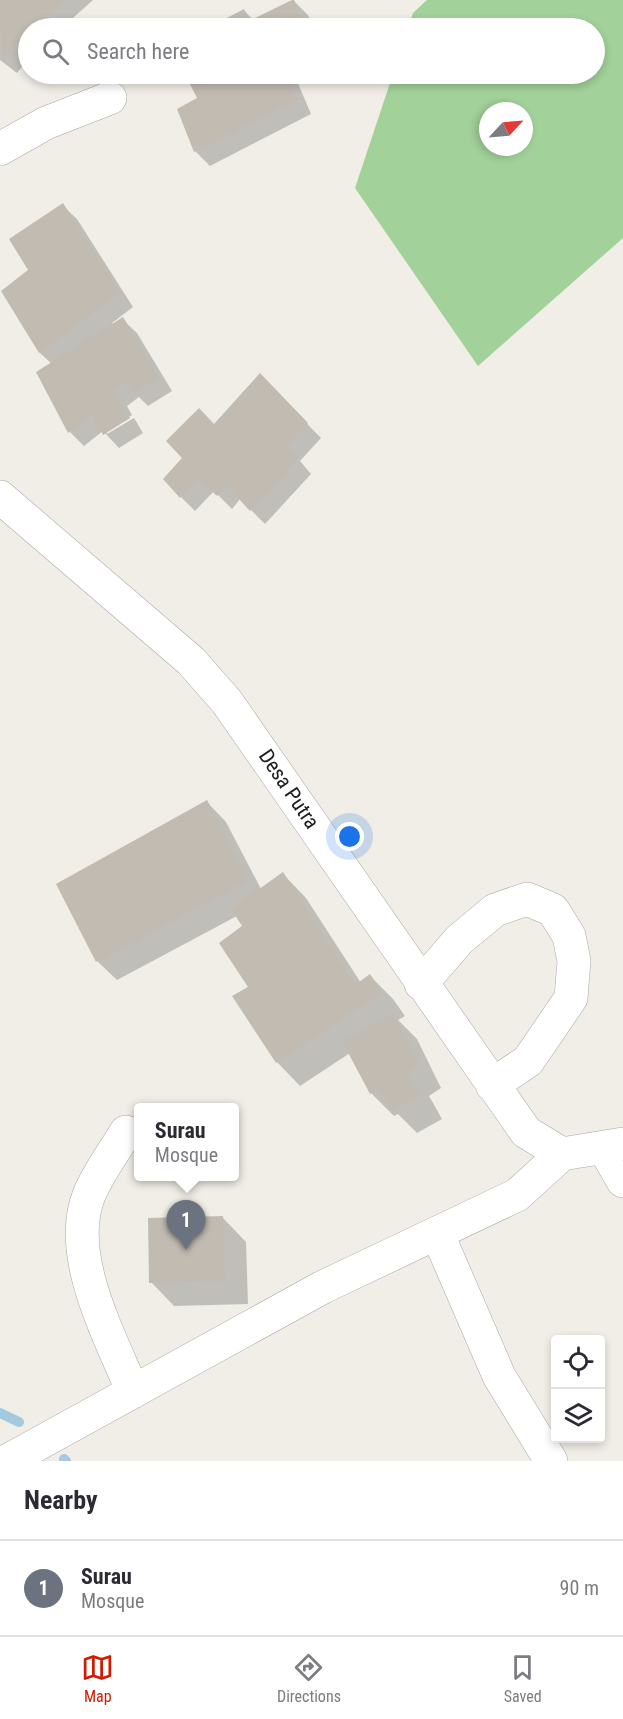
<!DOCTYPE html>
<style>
:root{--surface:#fff;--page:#f2f2f3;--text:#2b2b33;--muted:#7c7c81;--line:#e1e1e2;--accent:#cf1c00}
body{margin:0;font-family:"Roboto Condensed",sans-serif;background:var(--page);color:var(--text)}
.controls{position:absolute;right:18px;bottom:18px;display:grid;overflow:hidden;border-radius:6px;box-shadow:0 3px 9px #0003}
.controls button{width:54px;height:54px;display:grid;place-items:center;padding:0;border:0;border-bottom:2px solid var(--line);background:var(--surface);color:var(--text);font:30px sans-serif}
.compass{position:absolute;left:479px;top:102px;width:54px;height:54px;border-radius:50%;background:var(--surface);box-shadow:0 3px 9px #0003;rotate:64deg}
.you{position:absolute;left:350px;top:837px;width:21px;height:21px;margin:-15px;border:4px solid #fff;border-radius:50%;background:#1a73e8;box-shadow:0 0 0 9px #1a73e833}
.badge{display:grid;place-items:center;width:39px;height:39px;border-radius:50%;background:var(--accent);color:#fff;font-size:20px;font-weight:700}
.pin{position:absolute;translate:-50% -50px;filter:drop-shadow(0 2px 3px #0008)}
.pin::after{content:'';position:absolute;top:32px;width:21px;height:18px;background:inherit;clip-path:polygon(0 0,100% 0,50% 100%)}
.popup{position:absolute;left:134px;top:1103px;width:105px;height:78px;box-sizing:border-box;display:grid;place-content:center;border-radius:6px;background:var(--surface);filter:drop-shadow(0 2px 4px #0005);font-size:20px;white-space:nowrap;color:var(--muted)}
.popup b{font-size:22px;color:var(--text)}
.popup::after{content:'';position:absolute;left:50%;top:100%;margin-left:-12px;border:12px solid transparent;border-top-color:var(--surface)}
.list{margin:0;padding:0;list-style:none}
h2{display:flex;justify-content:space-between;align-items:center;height:78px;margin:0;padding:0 24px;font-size:26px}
h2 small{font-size:20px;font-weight:400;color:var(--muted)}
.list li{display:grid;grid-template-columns:39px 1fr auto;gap:18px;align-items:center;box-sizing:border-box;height:96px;padding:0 24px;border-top:2px solid var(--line)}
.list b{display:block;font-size:22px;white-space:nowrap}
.list p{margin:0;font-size:20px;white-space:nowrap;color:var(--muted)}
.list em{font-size:20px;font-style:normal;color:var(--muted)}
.icon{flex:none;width:33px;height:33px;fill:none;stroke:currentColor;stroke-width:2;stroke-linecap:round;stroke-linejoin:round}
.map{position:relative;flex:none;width:623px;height:1461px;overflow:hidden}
.search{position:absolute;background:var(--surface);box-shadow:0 3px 9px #0003;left:18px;right:18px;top:18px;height:66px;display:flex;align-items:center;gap:15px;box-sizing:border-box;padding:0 21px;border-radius:33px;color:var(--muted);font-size:22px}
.sheet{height:174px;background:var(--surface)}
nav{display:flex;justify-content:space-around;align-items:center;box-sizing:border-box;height:84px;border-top:2px solid var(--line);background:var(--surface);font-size:16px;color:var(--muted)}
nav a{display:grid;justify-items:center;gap:3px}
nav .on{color:var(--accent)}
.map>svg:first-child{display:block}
</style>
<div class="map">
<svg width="623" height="1461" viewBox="0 0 623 1461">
<rect width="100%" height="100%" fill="#f0eee6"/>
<!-- forest -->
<path fill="#a2d199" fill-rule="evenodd" d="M427,0H623V238L478,366L355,188L393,74H594V28H408L413,13ZM488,111H524V147H488Z"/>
<!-- shadow -->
<path fill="#0003" d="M0,0H93L62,28H28V59L17,73L0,60Z
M294,1L308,15L314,28H223L221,23L244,10L254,21Z
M186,74H294L311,114L210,166L195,151L179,110L199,99Z
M62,205L77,219L133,307L112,323L113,325L122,319L137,333L172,391L148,406L139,397L127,406L132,415L107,431V434L134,418L143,433L119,448L103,431L84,446L70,432L38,372L52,364L40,353L3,291L30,271Z
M260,376L321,438L300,461L311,474L265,524L240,499L232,509L214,491L195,511L181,497L215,426Z
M207,802L226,822L261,889L283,874L306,898L361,983L370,976L393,999L405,1016L398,1020L417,1039L441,1088L429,1096L442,1119L417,1133L398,1114L394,1116L371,1093L350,1053L300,1086L277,1062L250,988L244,926L237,916L117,980L97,961Z
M223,1218L246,1242L248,1304L174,1306L151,1282Z"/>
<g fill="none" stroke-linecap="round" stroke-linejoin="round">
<!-- stream -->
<path stroke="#a5cadf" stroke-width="10" d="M0,1413L19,1422
M64,1459L66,1461"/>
</g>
<!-- building -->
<path fill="#c1bbb2" d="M0,0H64L37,24L42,28H28V50L18,40L2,60Z
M292,0H294L306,28H222L219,22L244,9L249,21Z
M185,74H287L298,99L194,152L177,109L197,98Z
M63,203L120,292L39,353L1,291L28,270L9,239Z
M123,317L159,376L133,393L127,381L113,391L130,418L103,435L92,414L68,433L36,372Z
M260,373L308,423L287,446L298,458L250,511L226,485L217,496L198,478L180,498L163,479L182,458L166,441L199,408L214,424Z
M207,800L248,880L96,962L56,884Z
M283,872L355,985L370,974L382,992L276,1063L232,996L248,987L219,943L242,926L231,909Z
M393,1014L419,1064L407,1072L420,1095L392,1110L379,1087L370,1094L342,1041Z
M223,1216L225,1281L149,1283L148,1218Z"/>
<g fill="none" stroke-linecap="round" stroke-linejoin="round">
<!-- minor casing -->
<g stroke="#a7a7a7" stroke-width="34">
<path id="minor" d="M0,149L46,123L110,98
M0,497L191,661L227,702L526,1132L562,1154L623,1144
M421,984L459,940L495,910L527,899L553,910L569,936L574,961L571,998L528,1061L492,1085
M126,1132C114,1152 98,1173 89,1195C65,1255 110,1336 133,1392
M604,1148L623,1181
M438,1235L499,1376L551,1461
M7,1461L323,1287L517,1195L562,1154"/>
</g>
<!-- minor -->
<use href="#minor" stroke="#fff" stroke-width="33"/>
</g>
<g text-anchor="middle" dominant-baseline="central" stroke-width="6" stroke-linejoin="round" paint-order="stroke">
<!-- street labels -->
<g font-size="21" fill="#202020" stroke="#fff">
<text transform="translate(289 789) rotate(56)">Desa Putra</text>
</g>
</g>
</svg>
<div class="controls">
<button><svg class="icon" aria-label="locate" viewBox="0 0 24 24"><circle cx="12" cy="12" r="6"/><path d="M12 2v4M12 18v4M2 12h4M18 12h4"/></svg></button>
<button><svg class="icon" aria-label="layers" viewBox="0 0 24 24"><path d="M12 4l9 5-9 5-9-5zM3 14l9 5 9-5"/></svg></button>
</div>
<svg class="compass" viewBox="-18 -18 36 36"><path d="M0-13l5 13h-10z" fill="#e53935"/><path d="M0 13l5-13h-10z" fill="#7c7c81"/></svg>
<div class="you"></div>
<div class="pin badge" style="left:186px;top:1250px;background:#6b7280">1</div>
<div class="popup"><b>Surau</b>Mosque</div>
<div class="search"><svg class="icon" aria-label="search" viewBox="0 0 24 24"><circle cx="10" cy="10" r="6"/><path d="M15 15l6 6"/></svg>Search here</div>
</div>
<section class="sheet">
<h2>Nearby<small></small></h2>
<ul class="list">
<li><span class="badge" style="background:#6b7280">1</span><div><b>Surau</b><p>Mosque</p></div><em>90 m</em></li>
</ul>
</section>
<nav>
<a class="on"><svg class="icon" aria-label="map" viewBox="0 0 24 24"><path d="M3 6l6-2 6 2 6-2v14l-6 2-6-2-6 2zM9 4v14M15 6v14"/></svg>Map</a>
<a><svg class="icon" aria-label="directions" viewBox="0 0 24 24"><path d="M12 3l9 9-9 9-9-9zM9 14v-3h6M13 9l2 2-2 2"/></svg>Directions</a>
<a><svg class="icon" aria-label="saved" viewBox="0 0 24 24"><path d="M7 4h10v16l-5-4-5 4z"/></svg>Saved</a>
</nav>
